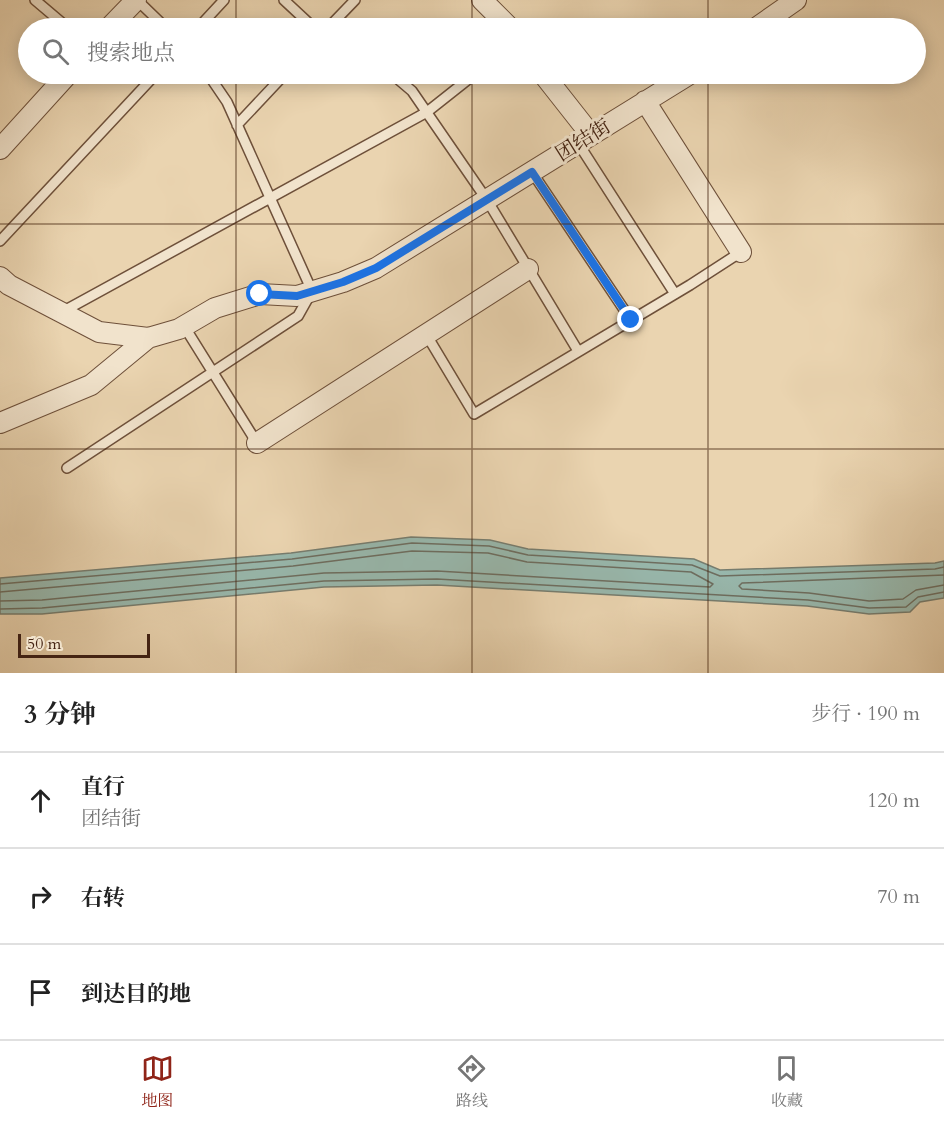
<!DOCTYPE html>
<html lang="zh">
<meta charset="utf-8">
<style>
:root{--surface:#fff;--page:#f2f2f2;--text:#222;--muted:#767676;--line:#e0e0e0;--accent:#8f2418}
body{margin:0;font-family:Cardo,"Noto Serif SC",serif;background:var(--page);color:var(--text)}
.scale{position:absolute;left:18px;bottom:15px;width:132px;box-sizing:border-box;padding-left:6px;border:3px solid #452413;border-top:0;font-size:16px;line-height:21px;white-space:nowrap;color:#452413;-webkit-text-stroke:4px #f1e3cc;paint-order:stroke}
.stop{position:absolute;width:18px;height:18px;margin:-14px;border:4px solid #1a73e8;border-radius:50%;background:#fff}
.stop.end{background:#1a73e8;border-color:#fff;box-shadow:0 2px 6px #0008}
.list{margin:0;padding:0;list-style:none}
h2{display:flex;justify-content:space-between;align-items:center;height:78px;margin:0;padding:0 24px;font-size:26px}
h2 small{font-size:20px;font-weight:400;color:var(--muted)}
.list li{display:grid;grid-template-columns:39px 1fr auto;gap:18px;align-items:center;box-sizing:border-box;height:96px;padding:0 24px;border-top:2px solid var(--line)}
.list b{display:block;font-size:22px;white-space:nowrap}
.list p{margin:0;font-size:20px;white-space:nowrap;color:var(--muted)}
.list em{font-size:20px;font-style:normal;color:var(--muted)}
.icon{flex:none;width:33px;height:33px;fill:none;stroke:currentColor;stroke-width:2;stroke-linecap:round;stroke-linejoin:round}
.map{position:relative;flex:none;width:944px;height:673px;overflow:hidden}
.search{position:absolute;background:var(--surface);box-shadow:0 3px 15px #0003;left:18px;right:18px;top:18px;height:66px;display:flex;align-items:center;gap:15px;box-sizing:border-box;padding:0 21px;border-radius:33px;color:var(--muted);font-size:22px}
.sheet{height:366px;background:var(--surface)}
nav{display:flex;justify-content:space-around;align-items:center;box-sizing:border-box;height:84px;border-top:2px solid var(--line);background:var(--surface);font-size:16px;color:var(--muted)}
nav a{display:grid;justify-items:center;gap:3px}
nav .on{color:var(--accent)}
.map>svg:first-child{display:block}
</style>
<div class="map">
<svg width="944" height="673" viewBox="0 0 944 673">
<rect width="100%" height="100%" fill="#ead4b0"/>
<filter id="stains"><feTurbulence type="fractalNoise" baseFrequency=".00333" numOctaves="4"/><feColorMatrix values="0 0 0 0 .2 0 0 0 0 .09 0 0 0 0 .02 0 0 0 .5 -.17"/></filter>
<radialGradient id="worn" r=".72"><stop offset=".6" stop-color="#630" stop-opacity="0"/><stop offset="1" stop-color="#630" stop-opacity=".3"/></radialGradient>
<!-- water -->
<path fill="#98b8ad" stroke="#777d6f" stroke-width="1.5" d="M411,537L490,540L528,549L694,559L720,570L935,563L944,561V598L920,602L910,612L869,614L807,606L437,585L324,587L42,614H0V578L291,553Z"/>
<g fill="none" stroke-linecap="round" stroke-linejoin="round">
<!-- shore -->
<path stroke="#6e6e60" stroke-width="1.5" d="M944,575L742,583L739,586L742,589L809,593L869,601L903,599L916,590L944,585
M0,584L292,559L412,543L489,546L528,555L692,565L720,576L935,569L944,567
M0,592L293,566L412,551L488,553L527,562L691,572L713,584L710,587L437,571L324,573L42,600L0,601
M0,609L42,608L324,581L437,579L808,600L869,608L906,607L918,597L944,592"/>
<!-- service casing -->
<g stroke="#6e503a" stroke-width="12">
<path id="service" d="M35,0L68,28
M137,0L166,28
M284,0L314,28
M198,28L224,0
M328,28L355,0
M392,74L412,91L487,200L578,351
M237,125L285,74
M578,143L675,294
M532,172L631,320
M0,241L156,74
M62,312L427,112L475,74
M184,326L257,443
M426,334L474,414L690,285L741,252
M67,468L298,316L312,291L227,102L208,74"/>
</g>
<!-- minor casing -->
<g stroke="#6e503a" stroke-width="22">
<path id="minor" d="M482,0L510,28
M109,28L136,0
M756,28L796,0
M543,74L591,135
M645,101L741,252
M0,149L68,74
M0,277L9,285L99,332L148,338
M0,423L91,385L148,338L179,329L215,308L260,294L297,296L343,282L376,268L690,74
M257,443L528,269"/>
</g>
<!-- service -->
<use href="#service" stroke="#f1e3cc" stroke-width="9"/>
<!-- minor -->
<use href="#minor" stroke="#f1e3cc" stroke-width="20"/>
</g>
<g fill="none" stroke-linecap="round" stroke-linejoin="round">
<!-- route -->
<path stroke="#1a73e8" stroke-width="8" d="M260,294L297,296L343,282L376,268L532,172L631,320"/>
</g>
<!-- grid -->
<path fill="none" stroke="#452413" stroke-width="1.5" stroke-opacity="0.55" d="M236,0V28M472,0V28M708,0V28M236,74V673M472,74V673M708,74V673M0,224H944M0,449H944"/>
<g text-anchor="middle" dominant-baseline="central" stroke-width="6" stroke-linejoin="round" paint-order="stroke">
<!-- street labels -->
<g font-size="20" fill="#452413" stroke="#f1e3cc">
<text transform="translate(583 140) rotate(-32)">团结街</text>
</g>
</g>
<rect width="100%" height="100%" filter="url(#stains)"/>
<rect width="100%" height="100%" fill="url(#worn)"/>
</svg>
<div class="scale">50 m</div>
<div class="stop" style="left:260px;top:294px"></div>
<div class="stop end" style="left:631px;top:320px"></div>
<div class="search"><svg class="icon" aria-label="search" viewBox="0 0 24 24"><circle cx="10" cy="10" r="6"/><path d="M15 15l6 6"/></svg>搜索地点</div>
</div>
<section class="sheet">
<h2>3 分钟<small>步行 · 190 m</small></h2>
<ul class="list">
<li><svg class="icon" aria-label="ahead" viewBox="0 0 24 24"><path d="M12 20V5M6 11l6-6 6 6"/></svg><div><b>直行</b><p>团结街</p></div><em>120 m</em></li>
<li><svg class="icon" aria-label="right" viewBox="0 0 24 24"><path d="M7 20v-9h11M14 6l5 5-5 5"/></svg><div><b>右转</b></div><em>70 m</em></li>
<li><svg class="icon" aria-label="arrive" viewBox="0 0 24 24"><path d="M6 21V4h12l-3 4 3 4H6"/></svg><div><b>到达目的地</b></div></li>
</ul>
</section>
<nav>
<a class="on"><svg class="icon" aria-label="map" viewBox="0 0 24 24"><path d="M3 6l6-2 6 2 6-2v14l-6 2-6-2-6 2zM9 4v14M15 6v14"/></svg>地图</a>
<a><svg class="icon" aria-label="directions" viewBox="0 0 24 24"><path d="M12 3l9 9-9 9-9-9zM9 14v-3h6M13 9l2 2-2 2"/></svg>路线</a>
<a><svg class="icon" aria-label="saved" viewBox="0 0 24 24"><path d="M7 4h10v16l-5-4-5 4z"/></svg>收藏</a>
</nav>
